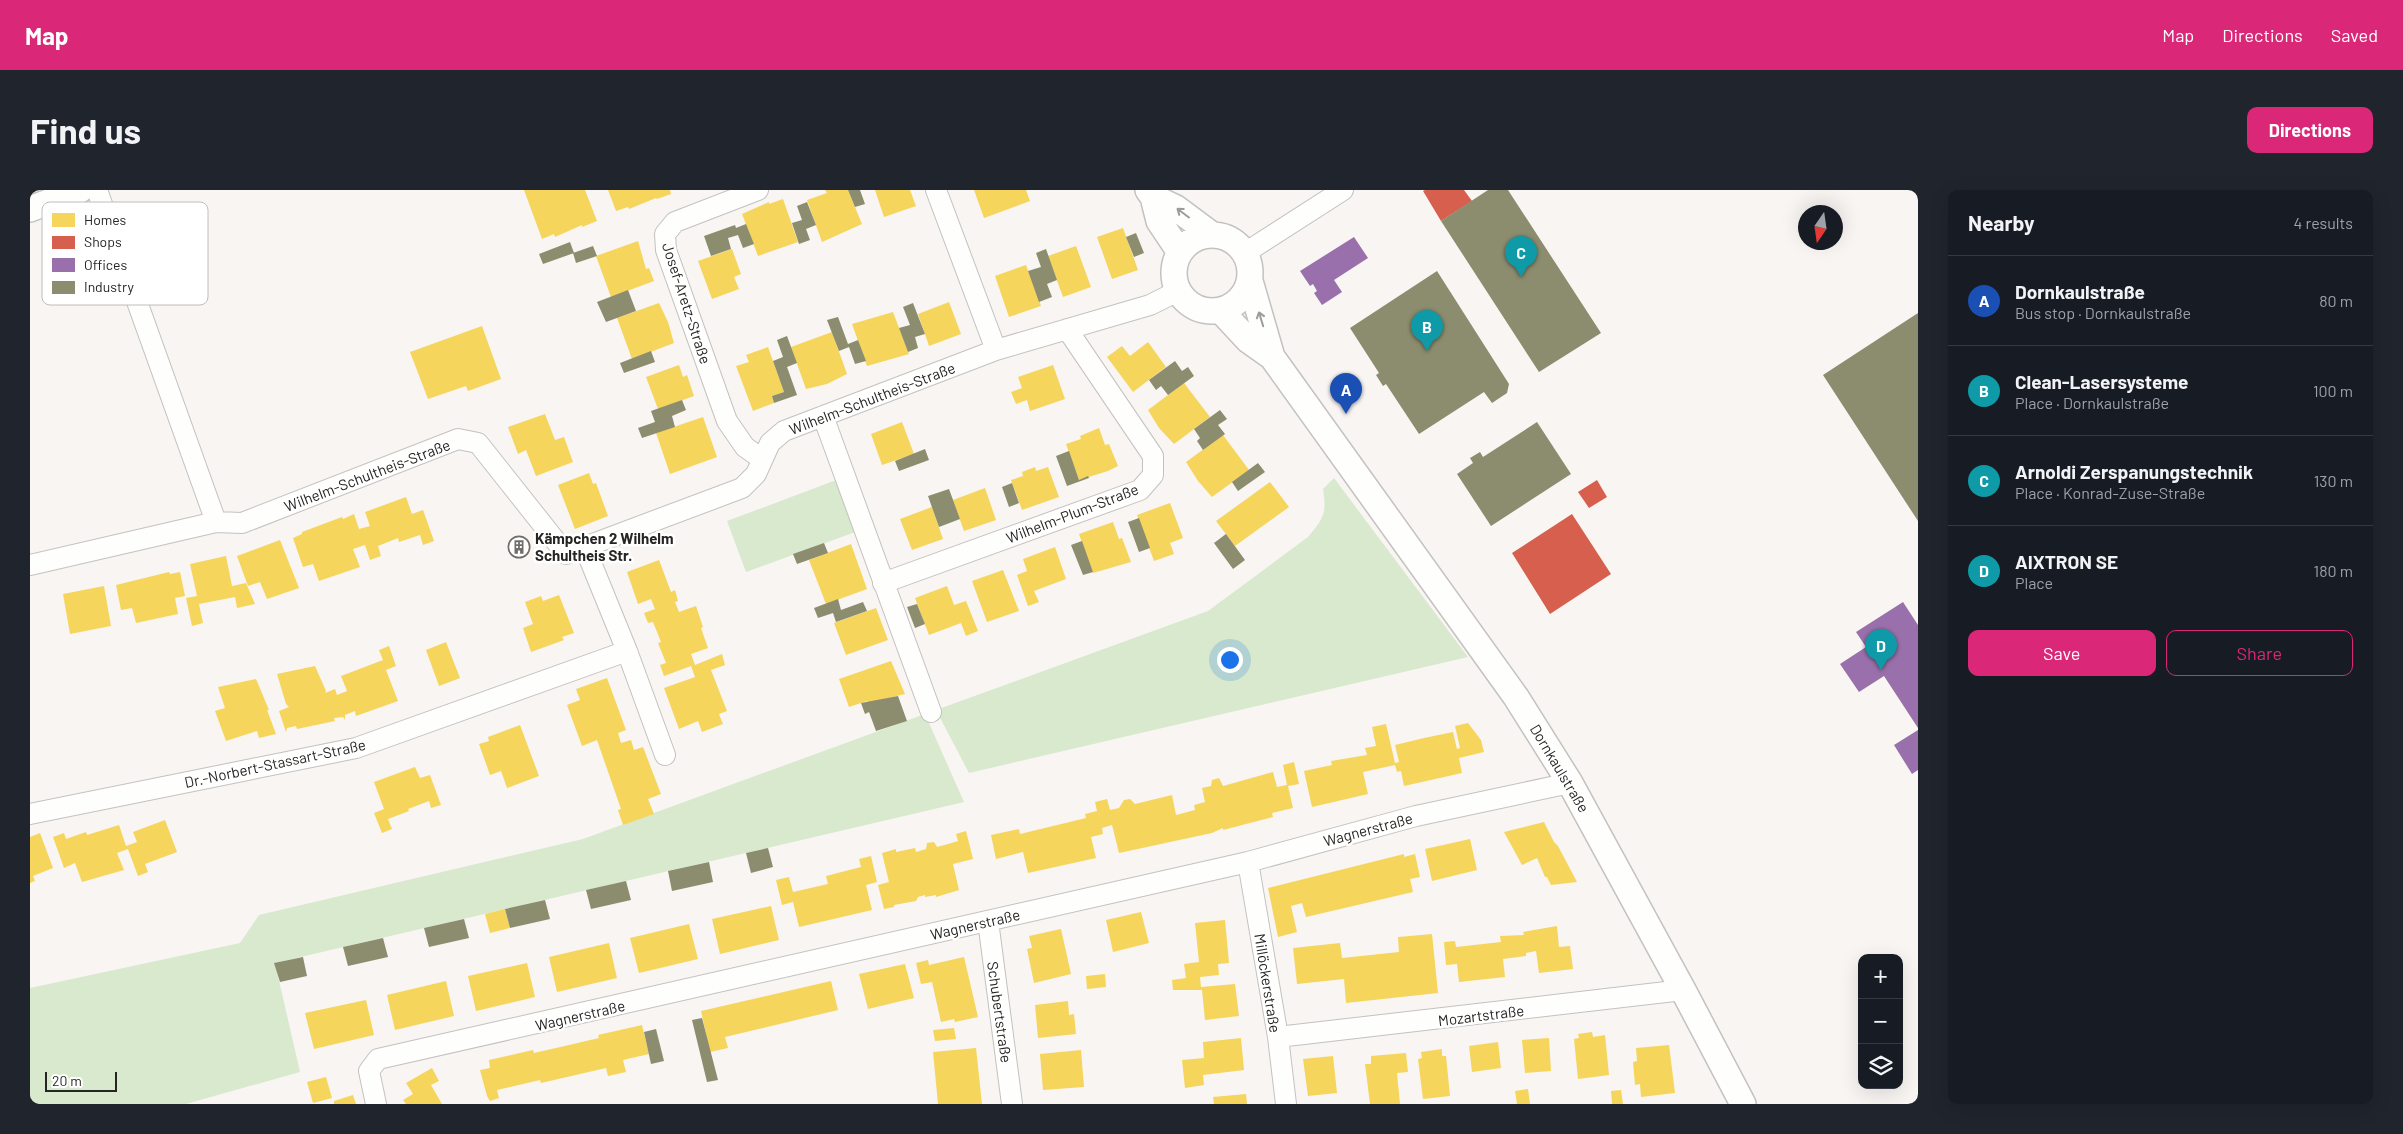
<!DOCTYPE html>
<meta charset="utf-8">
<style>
:root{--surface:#171b24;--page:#20242c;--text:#f1f3f6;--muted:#9ea1a6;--line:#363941;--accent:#db2777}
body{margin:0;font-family:Barlow,sans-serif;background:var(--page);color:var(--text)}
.controls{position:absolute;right:15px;bottom:15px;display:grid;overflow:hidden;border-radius:10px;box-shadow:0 5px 20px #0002}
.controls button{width:45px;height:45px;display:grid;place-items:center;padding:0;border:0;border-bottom:1px solid var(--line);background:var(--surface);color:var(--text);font:25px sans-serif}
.compass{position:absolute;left:1768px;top:15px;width:45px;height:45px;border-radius:50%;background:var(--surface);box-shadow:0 5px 20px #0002;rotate:193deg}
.scale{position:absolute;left:15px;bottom:12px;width:72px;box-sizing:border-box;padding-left:5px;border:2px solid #272524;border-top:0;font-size:14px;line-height:18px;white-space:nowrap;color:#272524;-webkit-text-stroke:4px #fff;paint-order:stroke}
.you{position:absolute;left:1199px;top:469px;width:18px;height:18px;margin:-12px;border:4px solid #fff;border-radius:50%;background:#1a73e8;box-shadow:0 0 0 8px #1a73e833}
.badge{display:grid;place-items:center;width:32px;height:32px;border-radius:50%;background:var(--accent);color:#fff;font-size:16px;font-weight:700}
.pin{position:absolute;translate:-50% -41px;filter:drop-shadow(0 1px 2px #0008)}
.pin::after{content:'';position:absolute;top:26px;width:18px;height:15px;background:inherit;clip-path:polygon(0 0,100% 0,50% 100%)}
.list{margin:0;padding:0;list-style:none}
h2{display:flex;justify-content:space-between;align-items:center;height:65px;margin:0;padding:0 20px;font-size:21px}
h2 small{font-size:16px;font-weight:400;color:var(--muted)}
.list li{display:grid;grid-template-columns:32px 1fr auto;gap:15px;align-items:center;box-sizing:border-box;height:90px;padding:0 20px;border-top:1px solid var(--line)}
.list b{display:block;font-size:19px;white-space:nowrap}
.list p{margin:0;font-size:16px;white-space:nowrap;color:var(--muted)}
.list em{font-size:16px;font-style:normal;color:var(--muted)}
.actions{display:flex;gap:10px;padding:15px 20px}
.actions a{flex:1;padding:11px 0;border:1px solid var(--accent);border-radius:10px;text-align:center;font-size:18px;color:var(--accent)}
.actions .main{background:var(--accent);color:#fff}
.icon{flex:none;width:28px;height:28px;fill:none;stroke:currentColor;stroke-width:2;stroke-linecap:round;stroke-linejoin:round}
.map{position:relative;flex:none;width:1888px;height:914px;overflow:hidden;border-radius:10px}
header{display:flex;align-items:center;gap:30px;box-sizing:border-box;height:70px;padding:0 25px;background:var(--accent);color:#fff}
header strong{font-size:24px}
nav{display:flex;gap:28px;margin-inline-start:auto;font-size:18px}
.intro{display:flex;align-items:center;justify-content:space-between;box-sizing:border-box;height:120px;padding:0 30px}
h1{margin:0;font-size:35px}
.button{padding:12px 22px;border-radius:10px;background:var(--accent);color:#fff;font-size:18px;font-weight:700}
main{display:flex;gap:30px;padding:0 30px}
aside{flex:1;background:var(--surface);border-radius:10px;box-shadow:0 5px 20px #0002}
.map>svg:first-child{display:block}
</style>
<header>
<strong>Map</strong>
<nav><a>Map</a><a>Directions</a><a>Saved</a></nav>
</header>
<div class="intro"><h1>Find us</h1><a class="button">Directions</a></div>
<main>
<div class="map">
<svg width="1888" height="914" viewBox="0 0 1888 914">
<rect width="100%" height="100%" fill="#f8f5f3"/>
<!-- green -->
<path fill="#d9e9ce" d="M1304,288L1438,467L939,583L906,520L1178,421L1278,347C1294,328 1297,323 1293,299Z
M809,289L828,341L716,382L697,331Z
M895,524L934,612L245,773L270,882L156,914H0V798L210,753L229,725L553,649Z"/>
<!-- homes -->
<path fill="#f6d55c" d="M494,0H555L567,31L552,37V35L525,47L524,44L512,49Z
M578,0H640L641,4L627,9L626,8L599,19L598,17L586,21Z
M795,0H818L832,34L792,52L777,10L797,3Z
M845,0H880L886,16L854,27Z
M944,0H996L1000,11L954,28Z
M753,9L768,52L728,66L712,24L739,12V14Z
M1093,38L1108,80L1082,89L1067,47Z
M608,51L616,79L619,78L624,91L581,107L566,66Z
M1046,56L1061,97L1033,107L1018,66Z
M702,59L711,84L704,87L709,99L682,109L668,71Z
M996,75L1011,116L979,127L965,86Z
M919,112L931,144L899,156L888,124Z
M629,113L638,132L644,153L602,169L587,128Z
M863,122L879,164L837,176L822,134Z
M452,136L471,189L438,201L436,196L398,209L380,162Z
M802,142L817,184L797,194L776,199L761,157Z
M1118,152L1136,177L1103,202L1077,167L1092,156L1100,166Z
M738,157L754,202L742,206L744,213L723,221L706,176L719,172L716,165Z
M649,175L653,187L657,185L664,206L628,219L616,187Z
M1023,175L1035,209L1000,221L997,210L986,214L981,202L992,198L988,187Z
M1154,193L1180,227L1144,254L1129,238L1118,220Z
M515,224L525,250L534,247L543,272L506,286L496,260L488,264L478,237Z
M673,227L687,267L640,284L626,243Z
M872,232L884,264L852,275L841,244Z
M1069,238L1075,255L1079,254L1088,276L1078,281L1049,290L1036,254L1051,249L1050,246Z
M1193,245L1219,280L1182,307L1168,291L1156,272Z
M1005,277L1006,281L1018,277L1029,307L992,320L981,290L993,286L992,282Z
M559,283L563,294L566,293L578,326L545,339L528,295Z
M1240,292L1259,317L1205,356L1186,331Z
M955,298L966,330L934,341L923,310Z
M376,307L382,324L393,320L404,351L393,355L390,345L369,352L368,348L348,356L351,366L340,370L335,355L323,359L330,377L289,391L283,374L273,377L263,348L272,344V342L312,327L313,329L324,324L329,339L340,336L335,322Z
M1140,313L1153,348L1140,353L1144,364L1124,371L1107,325Z
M902,317L913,349L882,360L870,329Z
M1083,332L1089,349L1092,348L1101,372L1063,383L1049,344Z
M250,350L269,398L237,409L230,392L218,396L207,366Z
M493,350L496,359L485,363L482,354Z
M821,354L837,399L796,414L779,370Z
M1025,357L1036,389L1004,401L1009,412L998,416L987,385L997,381L993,369Z
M196,366L202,396L216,393L225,414L207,418L205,407L169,414L173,433L162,436L156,408L167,406L160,374Z
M629,370L641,402L645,400L648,411L645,412L649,422L666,416L673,437L671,438L678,458L661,464L665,475L692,464L695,475L681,480L697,521L689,524L693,534L672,542L668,531L649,539L634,498L665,487L661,476L634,486L630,475L636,473L628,453L631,452L623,432L618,433L614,423L625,419L621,409L608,414L597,382Z
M973,380L989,421L957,432L942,391Z
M139,382L140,384L150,382L155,406L145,408L148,424L106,433L102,418L91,420L86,395Z
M74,396L81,436L40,444L33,404Z
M917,396L924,415L936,411L948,441L936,446L931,433L899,445L885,408Z
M529,405L544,443L532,447L534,450L501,462L493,438L503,434L495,412L511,406L513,411Z
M846,418L858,450L816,465L804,433Z
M416,452L430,488L409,496L396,460Z
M359,456L366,476L356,480L368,511L326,526L325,521L315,525V530L313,527L304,528L305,531L267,539L266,536L257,538L256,542L249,521L259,517L256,514L247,484L285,476L296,501L295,503L305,499L307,505L317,501L311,486L353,470L349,460Z
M861,471L875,504L838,513L837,511L819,517L809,489Z
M577,488L596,540L588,543L591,553L601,550L604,560L613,557L631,604L618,609L624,624L593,635L588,620L591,619L567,550L552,556L537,515L550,510L546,499Z
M226,489L239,520H237L246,544L229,548L227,541L196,551L185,521L195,518L188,497Z
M1438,533L1451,550L1454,562L1429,568L1432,583L1374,596L1371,581L1367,582L1365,575L1333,582L1338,604L1282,617L1274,581L1302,575L1301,571L1337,565L1335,558L1346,556L1342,537L1356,534L1365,573L1369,572L1365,555L1394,548L1423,542L1427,559L1430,558L1425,536Z
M490,535L509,586L477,598L471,581L460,585L449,554L459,551L458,547Z
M1264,572L1269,594L1258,596L1263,618L1242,623L1243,627L1193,640V638L1182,643L1089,663L1082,635L1072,638L1073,644L1061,647L1066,668L998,683L993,662L966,669L961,645L989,639L990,644L1056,628L1055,624L1067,621L1065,612L1077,609L1080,620L1089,618L1094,610L1100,609L1105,614L1142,605L1146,625L1165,620L1164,615L1175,612L1172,598L1181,596L1182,590L1189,588L1193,596L1243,582L1247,597L1257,595L1253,575Z
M385,577L390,588L400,585L411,615L401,618L399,611L378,619L379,621L358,629L362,639L352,643L344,623L354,619L344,592Z
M135,630L147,662L115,674L118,682L108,686L98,659L87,663L94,680L52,692L45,673L34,678L23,647L34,643L36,649L56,642L57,645L89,635L96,656L107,652L103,642Z
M1514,632L1524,652L1528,656L1547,692L1521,695L1517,687H1515L1507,668L1492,675L1474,642Z
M936,641L943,669L923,674L929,700L906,707V705L895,707V705L888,707L886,711L864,715V717L854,719L848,695L859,692L852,663L866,659V662L885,658L886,662L896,659L897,653L904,652L907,657L918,654L928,651L926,644Z
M10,643L23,678L3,686L5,691L0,693V647Z
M1440,649L1447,680L1402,691L1395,659Z
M1374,664V667L1385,664L1390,687L1380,689L1383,702L1276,727L1272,713L1261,716L1267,742L1248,747L1238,698Z
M841,666L847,692L836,695L842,720L769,737L763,712L752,715L746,690L759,687L763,702L798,694L796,686L831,677L829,669Z
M741,716L749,750L690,764L682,729Z
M475,719L480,738L460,743L455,724Z
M1111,722L1119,753L1083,762L1076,730Z
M1195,730L1199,773L1188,774L1189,785L1170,787L1171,797L1205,794L1209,826L1175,830L1172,800H1143L1142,790L1156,788L1154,774L1169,772L1165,733Z
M659,734L668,769L609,783L600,748Z
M1527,736L1529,757L1540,756L1543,779L1509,783L1506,761L1496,763V766L1473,769L1475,787L1429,792L1427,774L1416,775L1414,752L1425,751L1426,757L1471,752L1470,746L1494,745L1493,742Z
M1031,739L1041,784L1004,793L997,759L1002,758L999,746Z
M1402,744L1408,803L1316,813L1314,789L1267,794L1263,758L1310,753L1312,768L1369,762L1368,747Z
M579,753L587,788L527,802L519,767Z
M934,767L948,827L925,832L924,829L911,832L902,792L891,794L886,773L898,770L899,775Z
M497,773L505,807L446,821L438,786Z
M875,774L884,808L838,819L829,784Z
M1075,784L1076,797L1057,799L1056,786Z
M416,791L424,826L365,840L357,805Z
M801,791L808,820L695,847L698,858L680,862L671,821Z
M336,810L344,845L284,859L275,823Z
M1038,811L1039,825L1044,824L1046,844L1008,848L1005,815Z
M612,835L619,864L593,870L596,882L578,886L576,878L511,893L510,890L467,900L469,908L460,911L457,906L450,880L460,878L459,870L503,860L504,863L526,858L569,848L568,845Z
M924,838L926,849L905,851L903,840Z
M1562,842L1563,847L1575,845L1579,885L1548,889L1544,849L1549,848L1548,844Z
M1211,848L1214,880L1173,885L1174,895L1155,898L1152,870L1174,868L1173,852Z
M1519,848L1521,881L1495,883L1492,850Z
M1468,852L1471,878L1442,882L1439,856Z
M1639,855L1645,903L1611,907L1610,894L1605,895L1603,872L1607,871L1606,858Z
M946,858L952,914H908L903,862Z
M1412,859V866H1416L1420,906L1393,909L1388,869L1392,868L1391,862Z
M1051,860L1054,897L1013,900L1010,864Z
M1376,863L1378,882L1367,883L1370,914H1340L1335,874H1341V866Z
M1303,866L1307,903L1278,906L1273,869Z
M402,878L409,891L401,895L412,914H376L373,910L383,904L376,893Z
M296,887L302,908L283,913L277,892Z
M1498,899L1500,914H1487L1485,901Z
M1591,900L1593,914H1582L1581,901Z
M1216,904L1217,914H1184L1183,907Z
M323,905L326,914H304V911Z"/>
<!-- shops -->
<path fill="#d6604d" d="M1395,0H1434L1442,11L1411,31L1393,1Z
M1567,290L1577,307L1559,318L1548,302Z
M1542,324L1581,384L1520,424L1482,363Z"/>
<!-- offices -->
<path fill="#9970ab" d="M1324,47L1338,68L1304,90L1312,102L1292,115L1284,103L1287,101L1283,94L1280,96L1270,81Z
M1873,412L1888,435V538L1854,486L1829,502L1810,474L1836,457L1826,442Z
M1888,540V580L1882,584L1864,555Z"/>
<!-- industry -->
<path fill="#8c8c6e" d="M818,0H830L835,14L825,17Z
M1458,0H1478L1571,143L1509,182L1411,31Z
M777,12L786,35L776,39L780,50L769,54L762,33L772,30L767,16Z
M716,34L724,54L713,58L708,45L698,48L701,59L681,66L674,46L705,35L706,38Z
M1106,43L1114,63L1104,67L1096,47Z
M540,52L544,63L513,74L509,64Z
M563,56L567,66L546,73L543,63Z
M1016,59L1027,90L1017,94L1022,107L1009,112L998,81L1011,77L1006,63Z
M1407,81L1479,194L1477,203L1462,213L1454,202L1389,244L1356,194L1353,196L1346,185L1349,183L1320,138Z
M598,100L606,121L576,132L567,112Z
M883,113L895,144L885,147L888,158L878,162L869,138L880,135L873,117Z
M1888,123V331L1793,185Z
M808,127L818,154L828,150L836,171L825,174L819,157L809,161L797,130Z
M757,146L767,173L757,177L767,205L744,213L742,206L754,202L743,171L753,167L747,150Z
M621,161L625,172L594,183L590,173Z
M1145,171L1152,181L1158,177L1164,186L1138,205L1131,196L1126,200L1119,190Z
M652,210L656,220L642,226L645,237L612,248L608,238L625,232L621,221Z
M1190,220L1197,229L1188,235L1195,244L1173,260L1167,251L1170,248L1164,239Z
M1507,232L1541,284L1461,336L1427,284L1443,273L1440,268L1450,262L1453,267Z
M895,259L899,270L869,281L865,271Z
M1039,261L1049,290L1058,286L1059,288L1037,296L1026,266Z
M1228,273L1235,282L1208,301L1202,292Z
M982,293L989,313L979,317L972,297Z
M919,299L930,329L909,337L898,306Z
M1109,328L1120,358L1109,362L1098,332Z
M1196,344L1215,370L1203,379L1184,353Z
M1052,351L1063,382L1053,385L1041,355Z
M794,353L798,363L767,374L763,364Z
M808,409L811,420L833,412L837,421L806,432L803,423L788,428L784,418Z
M887,414L895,434L885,438L877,417Z
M868,506L877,531L846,541L839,522L835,524L831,513Z
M738,658L743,677L721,683L716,663Z
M679,672L683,692L642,701L638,681Z
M596,691L601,710L561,719L556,700Z
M515,710L520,729L480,738L475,719Z
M434,729L439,748L399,757L394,738Z
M353,748L358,767L318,776L313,757Z
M273,767L277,786L250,792L244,773Z
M672,828L688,890L677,892L662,830Z
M626,839L634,871L621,874L614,842Z"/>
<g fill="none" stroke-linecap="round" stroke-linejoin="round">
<!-- minor casing -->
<g stroke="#c4c1c0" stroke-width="22">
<path id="minor" d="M728,0L645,32L635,44L636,60L697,231L715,257L732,269
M906,0L966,160
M1215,63L1313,0
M793,226L901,522
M186,332L212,333L428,249L448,253L536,364L712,298L726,284L740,253L754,241L966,160L1120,115L1148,101
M555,358L597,461
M0,375L186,332L67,0
M853,393L1110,300L1123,285V266L1037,139
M0,624L326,558L597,461L635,565
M1218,672L1248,847L1256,914
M958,731L982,914
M1248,847L1653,800
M346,914L339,881L348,869L1218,672L1386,626L1540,593"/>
</g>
<!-- tertiary casing -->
<g stroke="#c4c1c0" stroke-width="28">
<path id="tertiary" d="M1118,0L1123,7L1129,31L1149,61
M1123,7L1146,18L1181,44
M0,19L50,0
M1144 83a38 38 0 1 1 76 0a38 38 0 1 1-76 0Z
M1220,91L1242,167
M1191,121L1218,150L1242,167L1486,507L1540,593L1653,800L1713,914"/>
</g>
<!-- minor -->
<use href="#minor" stroke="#fefefd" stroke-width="20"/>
<!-- tertiary -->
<use href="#tertiary" stroke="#fefefd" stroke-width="25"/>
</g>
<!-- one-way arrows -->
<defs><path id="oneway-shaft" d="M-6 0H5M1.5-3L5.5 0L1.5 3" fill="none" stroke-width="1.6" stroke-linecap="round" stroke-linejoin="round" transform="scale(1.25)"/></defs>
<g stroke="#9d9c9b">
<use href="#oneway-shaft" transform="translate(1153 23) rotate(-143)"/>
<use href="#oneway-shaft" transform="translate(1231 129) rotate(-107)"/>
</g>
<!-- icons -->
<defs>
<g id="building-ring" transform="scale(1.125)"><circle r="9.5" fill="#fff" stroke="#706e6c" stroke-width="1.5"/><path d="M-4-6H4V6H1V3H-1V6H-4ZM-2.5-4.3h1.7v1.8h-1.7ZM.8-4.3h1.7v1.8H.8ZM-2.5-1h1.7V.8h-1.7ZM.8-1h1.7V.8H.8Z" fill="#706e6c"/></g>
</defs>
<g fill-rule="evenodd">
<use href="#building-ring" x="489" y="357"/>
</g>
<g text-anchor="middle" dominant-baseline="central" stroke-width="5" stroke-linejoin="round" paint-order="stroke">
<!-- street labels -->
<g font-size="15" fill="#272524" stroke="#fff">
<text transform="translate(657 113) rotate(72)">Josef-Aretz-Straße</text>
<text transform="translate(842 208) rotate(-21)">Wilhelm-Schultheis-Straße</text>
<text transform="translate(337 285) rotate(-21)">Wilhelm-Schultheis-Straße</text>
<text transform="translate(1042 323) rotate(-21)">Wilhelm-Plum-Straße</text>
<text transform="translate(245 573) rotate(-12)">Dr.-Norbert-Stassart-Straße</text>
<text transform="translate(1530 578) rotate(59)">Dornkaulstraße</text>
<text transform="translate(1338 639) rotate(-15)">Wagnerstraße</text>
<text transform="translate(945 734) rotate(-13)">Wagnerstraße</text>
<text transform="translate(1238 793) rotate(81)">Millöckerstraße</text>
<text transform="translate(970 822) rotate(82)">Schubertstraße</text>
<text transform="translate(550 825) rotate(-13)">Wagnerstraße</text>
<text transform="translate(1451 825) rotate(-7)">Mozartstraße</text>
</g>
<!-- poi labels -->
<g font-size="15" font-weight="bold" fill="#272524" stroke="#fff" text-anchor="start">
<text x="505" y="348">Kämpchen 2 Wilhelm<tspan x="505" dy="17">Schultheis Str.</tspan></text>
</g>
</g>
<!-- legend -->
<rect x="12" y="12" width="166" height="103" rx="8" fill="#fff" stroke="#bebebd" stroke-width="1"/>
<rect x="22" y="23" width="23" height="14" fill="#f6d55c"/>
<rect x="22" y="46" width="23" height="13" fill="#d6604d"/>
<rect x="22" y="68" width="23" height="14" fill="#9970ab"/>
<rect x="22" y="91" width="23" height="13" fill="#8c8c6e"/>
<g font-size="14" fill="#272524">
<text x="54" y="35">Homes</text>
<text x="54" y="57">Shops</text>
<text x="54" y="80">Offices</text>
<text x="54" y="102">Industry</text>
</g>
</svg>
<div class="controls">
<button>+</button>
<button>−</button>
<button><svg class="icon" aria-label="layers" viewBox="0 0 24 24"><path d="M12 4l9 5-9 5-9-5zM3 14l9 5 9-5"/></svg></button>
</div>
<svg class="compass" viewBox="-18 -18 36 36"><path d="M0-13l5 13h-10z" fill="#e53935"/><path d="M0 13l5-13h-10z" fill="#9ea1a6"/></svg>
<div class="scale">20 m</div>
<div class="you"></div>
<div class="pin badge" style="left:1316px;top:224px;background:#1a4fb4">A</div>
<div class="pin badge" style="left:1397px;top:161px;background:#0f9aa8">B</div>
<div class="pin badge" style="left:1491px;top:87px;background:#0f9aa8">C</div>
<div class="pin badge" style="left:1851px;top:480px;background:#0f9aa8">D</div>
</div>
<aside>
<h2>Nearby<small>4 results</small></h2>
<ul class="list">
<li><span class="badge" style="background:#1a4fb4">A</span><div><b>Dornkaulstraße</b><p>Bus stop · Dornkaulstraße</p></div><em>80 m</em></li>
<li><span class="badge" style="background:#0f9aa8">B</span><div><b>Clean-Lasersysteme</b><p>Place · Dornkaulstraße</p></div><em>100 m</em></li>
<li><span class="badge" style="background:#0f9aa8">C</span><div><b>Arnoldi Zerspanungstechnik</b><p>Place · Konrad-Zuse-Straße</p></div><em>130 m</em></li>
<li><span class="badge" style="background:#0f9aa8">D</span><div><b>AIXTRON SE</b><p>Place</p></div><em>180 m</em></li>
</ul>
<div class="actions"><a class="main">Save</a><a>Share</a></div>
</aside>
</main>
